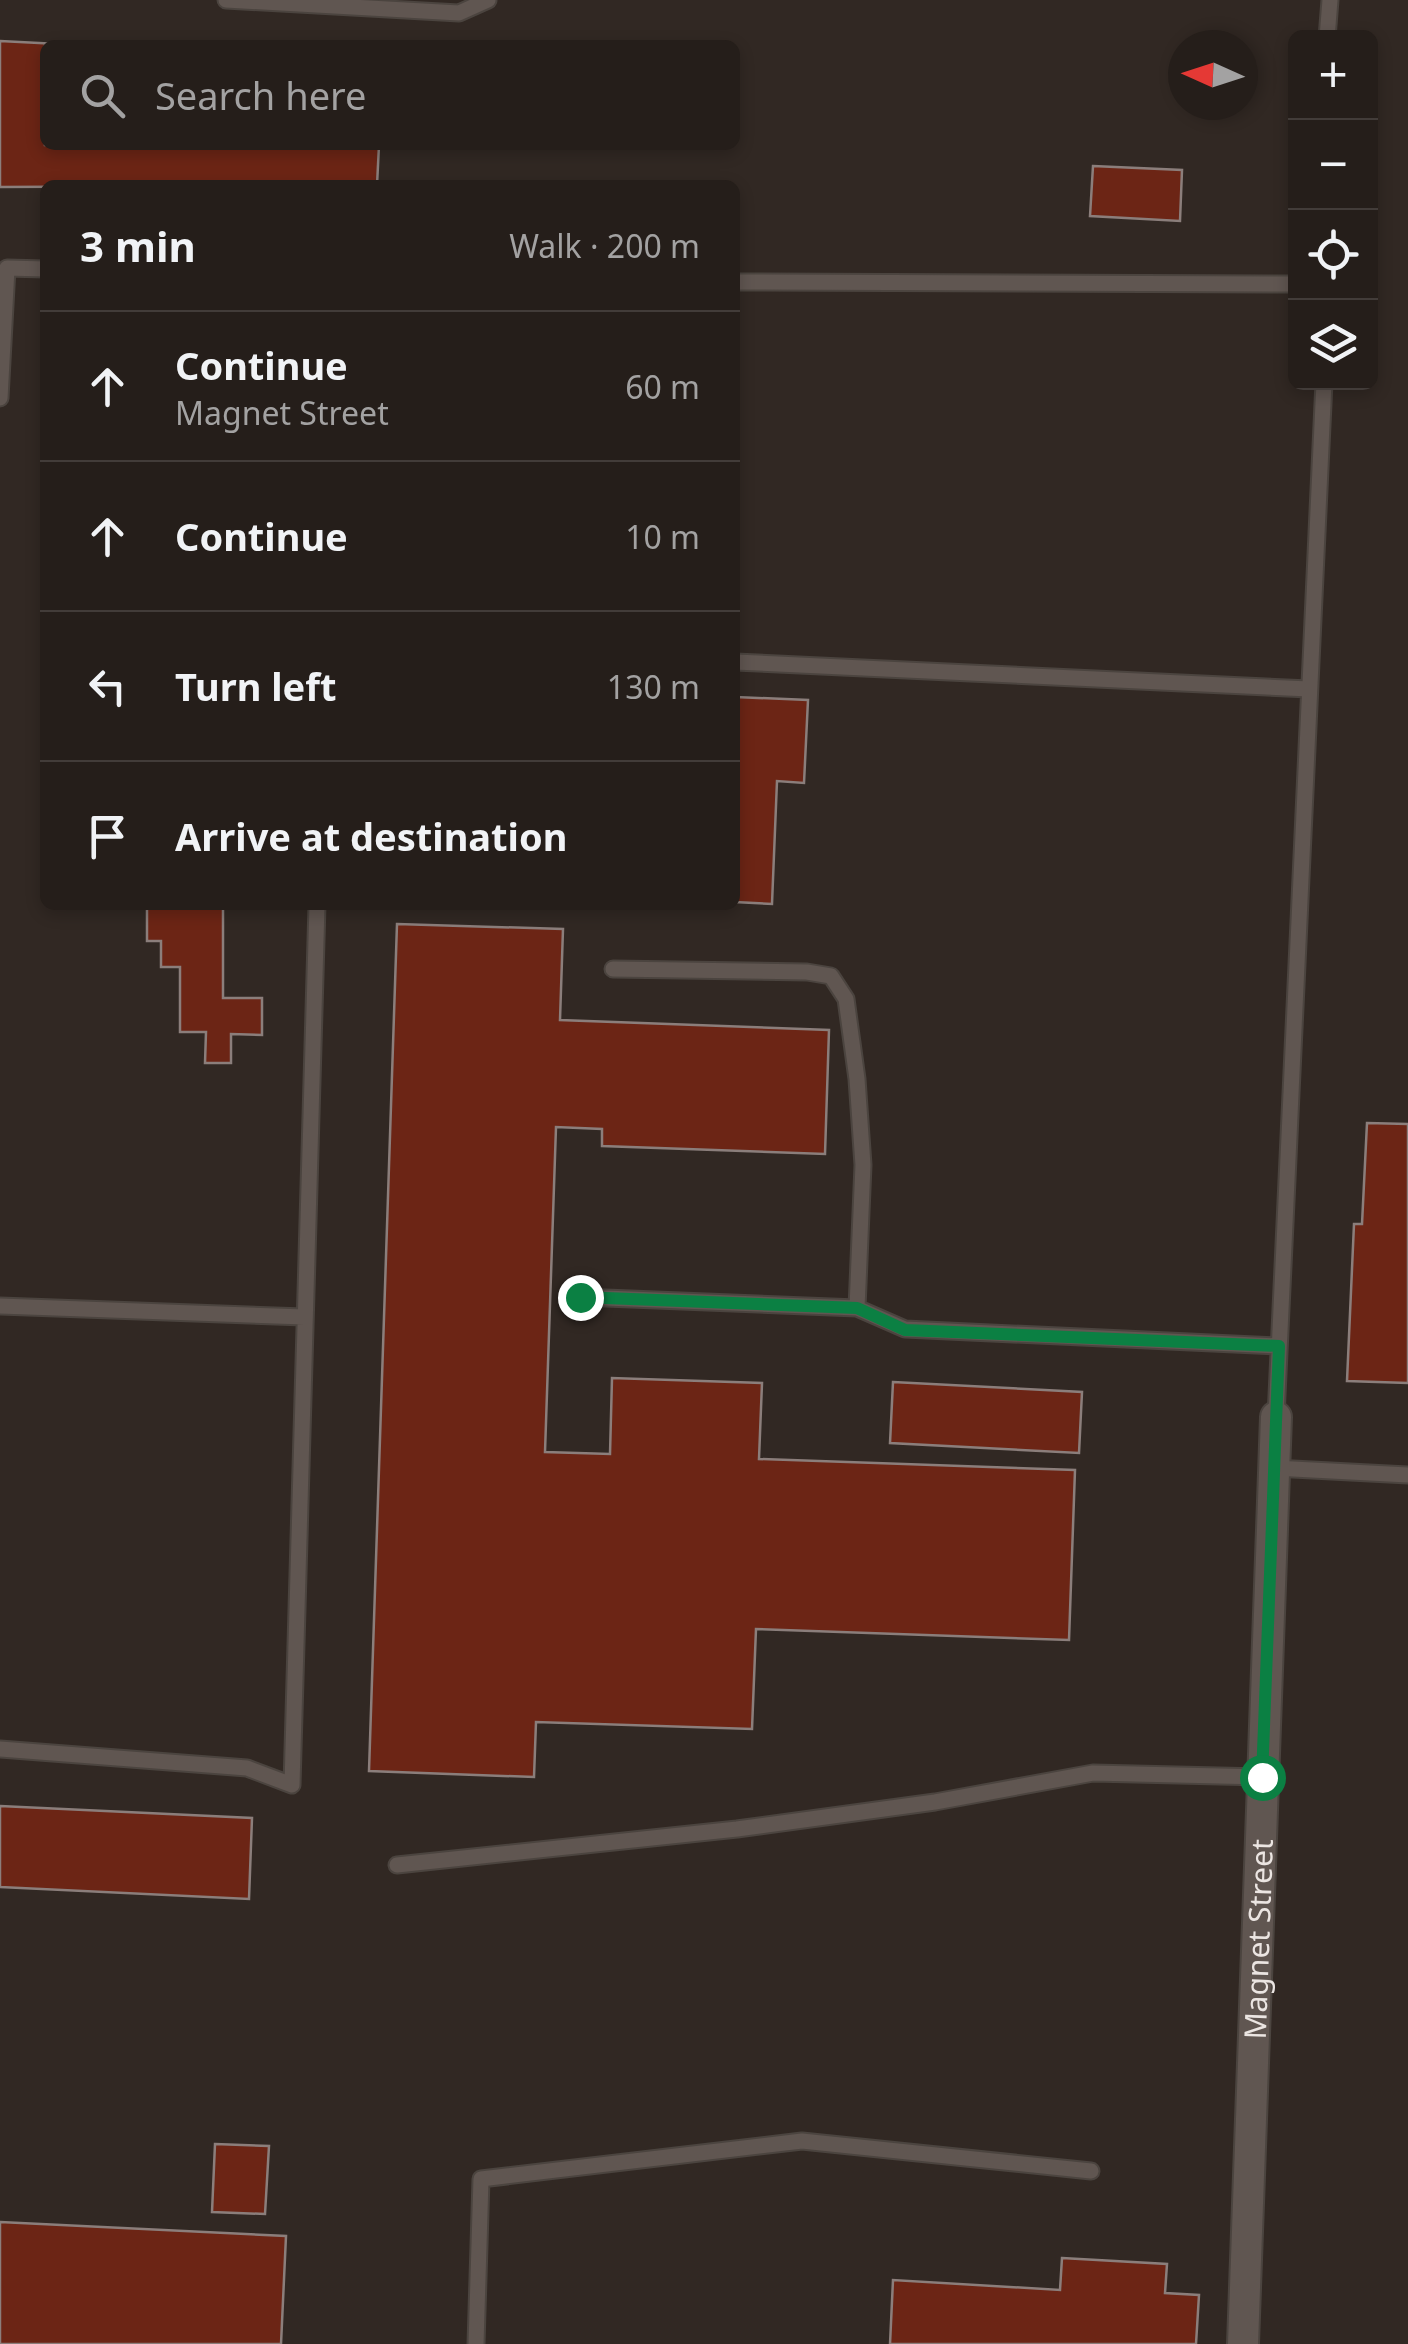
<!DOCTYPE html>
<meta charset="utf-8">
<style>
:root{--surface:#251e1a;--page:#312b27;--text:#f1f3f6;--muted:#a3a2a2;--line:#423c39}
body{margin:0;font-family:"Noto Sans",sans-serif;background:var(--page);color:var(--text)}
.controls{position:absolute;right:30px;top:30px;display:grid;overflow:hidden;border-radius:15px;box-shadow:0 5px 15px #0003}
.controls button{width:90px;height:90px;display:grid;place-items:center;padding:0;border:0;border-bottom:2px solid var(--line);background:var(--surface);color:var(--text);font:50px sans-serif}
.compass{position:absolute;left:1168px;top:30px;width:90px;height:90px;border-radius:50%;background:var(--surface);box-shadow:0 5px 15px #0003;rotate:273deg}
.stop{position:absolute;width:30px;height:30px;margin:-22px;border:8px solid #0b8043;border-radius:50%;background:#fff}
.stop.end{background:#0b8043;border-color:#fff;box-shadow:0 2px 10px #0008}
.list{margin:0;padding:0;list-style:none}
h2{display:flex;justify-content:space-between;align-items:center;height:130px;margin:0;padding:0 40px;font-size:42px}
h2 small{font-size:32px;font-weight:400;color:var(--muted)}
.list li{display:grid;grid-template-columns:65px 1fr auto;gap:30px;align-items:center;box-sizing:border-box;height:150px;padding:0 40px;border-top:2px solid var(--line)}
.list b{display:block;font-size:38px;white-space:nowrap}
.list p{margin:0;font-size:32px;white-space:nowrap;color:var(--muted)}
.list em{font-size:32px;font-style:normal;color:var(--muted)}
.icon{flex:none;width:55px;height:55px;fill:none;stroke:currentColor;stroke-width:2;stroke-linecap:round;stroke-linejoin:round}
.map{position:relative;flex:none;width:1408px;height:2344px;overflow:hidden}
.search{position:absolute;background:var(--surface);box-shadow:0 5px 15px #0003;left:40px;top:40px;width:700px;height:110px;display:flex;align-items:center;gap:25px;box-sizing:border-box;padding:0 35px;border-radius:15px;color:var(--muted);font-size:38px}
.panel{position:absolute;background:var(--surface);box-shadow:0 5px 15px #0003;left:40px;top:180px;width:700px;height:730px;border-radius:15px}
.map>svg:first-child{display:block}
</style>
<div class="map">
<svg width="1408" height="2344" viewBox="0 0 1408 2344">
<rect width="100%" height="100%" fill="#312823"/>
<!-- building -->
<path fill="#6c2515" stroke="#8b7e7b" stroke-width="2.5" d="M0,41L78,45H45V145H379L377,185L0,187Z
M1093,166L1182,170L1180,221L1090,216Z
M735,697L808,700L804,783L777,781L772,904L735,902Z
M147,905H223V998H262V1035L231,1034V1063H205L206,1032H180V967H161V941H147Z
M397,924L563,929L560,1020L829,1030L825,1154L602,1146V1129L556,1127L545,1452L610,1454L612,1378L762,1383L759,1459L1075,1470L1069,1640L756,1629L752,1729L536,1722L534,1777L369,1771Z
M1367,1123L1408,1124V1383L1347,1381L1354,1224H1362Z
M893,1382L1082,1392L1079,1453L890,1443Z
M0,1806L252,1818L249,1899L0,1887Z
M215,2144L269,2146L265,2214L212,2212Z
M0,2222L286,2236L281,2344H0Z
M1062,2258L1167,2264L1165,2293L1199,2295L1196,2344H890L893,2280L1060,2290Z"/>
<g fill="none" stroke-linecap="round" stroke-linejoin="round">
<!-- lane casing -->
<g stroke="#4b443f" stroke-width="19">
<path id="lane" d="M226,0L459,13L488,0
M1327,38L1330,0
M735,282L1296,284
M0,398L7,268L45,269
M735,662L1309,689
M613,969L807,972L831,976L846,999L857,1079L863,1165L857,1308
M580,1297L857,1308L905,1329L1279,1346
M0,1306L304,1317
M1276,1417L1324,382
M1274,1468L1408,1475
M0,1749L247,1768L292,1785L317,905
M397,1865L737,1829L935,1802L1093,1773L1262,1777
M476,2344L481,2179L802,2141L1091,2171"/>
</g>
<!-- street casing -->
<g stroke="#4b443f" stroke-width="34">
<g id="street">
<path id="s1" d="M1243,2344L1276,1417"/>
</g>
</g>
<!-- lane -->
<use href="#lane" stroke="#605651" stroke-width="15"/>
<!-- street -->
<use href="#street" stroke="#605651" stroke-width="30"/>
</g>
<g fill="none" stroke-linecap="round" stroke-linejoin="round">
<!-- route -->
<path stroke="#0b8043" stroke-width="12" d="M580,1297L857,1308L905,1330L1279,1346L1262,1777"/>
</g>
<g text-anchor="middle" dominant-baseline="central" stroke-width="8" stroke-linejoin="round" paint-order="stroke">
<!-- street labels -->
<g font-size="30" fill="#ebe5e2" stroke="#271f1a">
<text stroke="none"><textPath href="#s1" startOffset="405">Magnet Street</textPath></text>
</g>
</g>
</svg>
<div class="controls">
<button>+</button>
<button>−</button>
<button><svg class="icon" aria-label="locate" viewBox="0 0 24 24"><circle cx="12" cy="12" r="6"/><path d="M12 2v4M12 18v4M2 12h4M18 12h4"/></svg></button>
<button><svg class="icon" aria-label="layers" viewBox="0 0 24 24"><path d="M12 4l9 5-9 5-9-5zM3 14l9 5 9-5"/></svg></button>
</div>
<svg class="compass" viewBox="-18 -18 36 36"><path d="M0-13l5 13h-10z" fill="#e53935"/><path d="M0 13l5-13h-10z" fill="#a3a2a2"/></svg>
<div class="stop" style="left:1262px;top:1777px"></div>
<div class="stop end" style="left:580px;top:1297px"></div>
<div class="search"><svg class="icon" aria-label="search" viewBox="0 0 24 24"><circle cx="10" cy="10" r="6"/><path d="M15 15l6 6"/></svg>Search here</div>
<section class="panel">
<h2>3 min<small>Walk · 200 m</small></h2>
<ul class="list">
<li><svg class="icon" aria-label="ahead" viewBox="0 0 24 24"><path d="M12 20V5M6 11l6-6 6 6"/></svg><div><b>Continue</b><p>Magnet Street</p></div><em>60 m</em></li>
<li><svg class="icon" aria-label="ahead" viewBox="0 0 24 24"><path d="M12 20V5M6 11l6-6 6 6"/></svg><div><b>Continue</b></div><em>10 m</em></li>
<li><svg class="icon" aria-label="left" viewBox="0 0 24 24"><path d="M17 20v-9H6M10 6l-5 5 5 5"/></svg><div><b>Turn left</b></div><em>130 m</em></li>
<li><svg class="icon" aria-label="arrive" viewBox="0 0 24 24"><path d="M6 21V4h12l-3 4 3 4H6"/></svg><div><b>Arrive at destination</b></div></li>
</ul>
</section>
</div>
